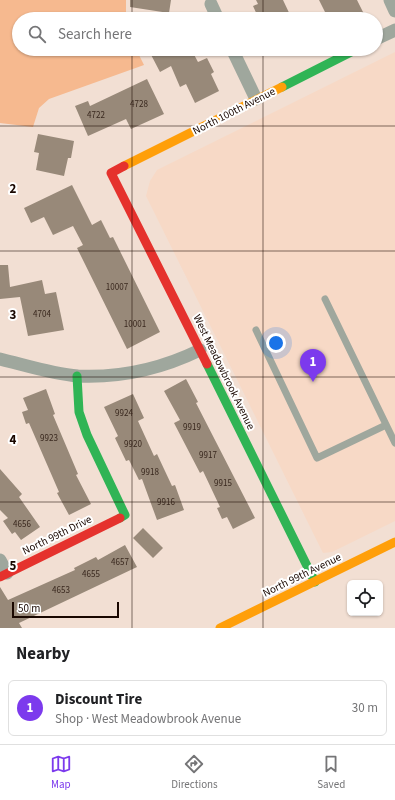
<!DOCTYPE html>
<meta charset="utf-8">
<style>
:root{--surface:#fff;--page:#f2f2f2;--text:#202124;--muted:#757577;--line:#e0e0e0;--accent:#7c3aed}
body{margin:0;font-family:"Source Sans 3",sans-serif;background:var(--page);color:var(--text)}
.controls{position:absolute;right:12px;bottom:12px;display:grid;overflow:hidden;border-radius:6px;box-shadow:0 1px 3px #0004}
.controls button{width:36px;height:36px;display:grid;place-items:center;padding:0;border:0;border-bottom:1px solid var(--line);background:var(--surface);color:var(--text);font:20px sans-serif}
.scale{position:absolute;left:12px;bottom:10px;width:107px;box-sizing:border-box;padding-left:4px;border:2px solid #190700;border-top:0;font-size:11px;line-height:14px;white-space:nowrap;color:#190700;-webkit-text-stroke:3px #fff;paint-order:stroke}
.you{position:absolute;left:276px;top:343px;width:14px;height:14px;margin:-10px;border:3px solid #fff;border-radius:50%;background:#1a73e8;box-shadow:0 0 0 6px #1a73e833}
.badge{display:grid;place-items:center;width:26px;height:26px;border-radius:50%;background:var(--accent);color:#fff;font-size:13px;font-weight:700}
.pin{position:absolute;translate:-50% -33px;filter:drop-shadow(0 1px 2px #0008)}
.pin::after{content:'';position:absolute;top:21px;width:14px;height:12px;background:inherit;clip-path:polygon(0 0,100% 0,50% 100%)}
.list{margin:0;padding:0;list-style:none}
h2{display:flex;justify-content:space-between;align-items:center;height:52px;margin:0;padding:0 16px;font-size:17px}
h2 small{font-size:13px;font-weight:400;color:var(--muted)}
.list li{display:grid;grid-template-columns:26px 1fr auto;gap:12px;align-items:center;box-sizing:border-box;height:56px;margin:0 8px 8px;padding:0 8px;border:1px solid var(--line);border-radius:6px}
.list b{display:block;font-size:15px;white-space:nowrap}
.list p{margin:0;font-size:13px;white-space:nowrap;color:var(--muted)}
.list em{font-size:13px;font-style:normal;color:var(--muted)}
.icon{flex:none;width:22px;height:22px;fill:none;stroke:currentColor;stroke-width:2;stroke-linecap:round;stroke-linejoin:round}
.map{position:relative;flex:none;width:395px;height:628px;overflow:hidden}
.search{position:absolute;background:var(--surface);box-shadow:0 1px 3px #0004;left:12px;right:12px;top:12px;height:44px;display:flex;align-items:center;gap:10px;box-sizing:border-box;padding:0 14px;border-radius:22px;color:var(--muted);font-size:15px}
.sheet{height:116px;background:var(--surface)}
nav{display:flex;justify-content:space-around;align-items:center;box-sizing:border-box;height:56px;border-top:1px solid var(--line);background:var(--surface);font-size:11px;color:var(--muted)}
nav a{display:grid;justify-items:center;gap:2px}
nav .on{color:var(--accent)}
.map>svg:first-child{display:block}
</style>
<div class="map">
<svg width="395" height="628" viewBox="0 0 395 628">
<rect width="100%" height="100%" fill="#f2dfd3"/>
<!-- built -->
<path fill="#f7d9c6" d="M395,52V521L332,552L323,553L146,196L150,181L157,170Z"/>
<!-- green -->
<path fill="#f6b98f" d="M0,0H126V19H19V49H136L144,65L49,99L39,108L33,127L0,123Z"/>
<!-- building -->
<path fill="#988979" d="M130,0H171L169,13L130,7Z
M256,0H283L292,19H259L253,6L258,4Z
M319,0H357L364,14L354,19H334L331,14L327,16Z
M148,49H191L198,62L207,58L214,72L211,74L219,91L195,103L186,84L180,87L171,66L160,72Z
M147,79L164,114L131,129L126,119L88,136L75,106L88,101L90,106Z
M38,134L74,141L71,158H68L64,176L36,170L39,153L34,152Z
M72,185L92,225L101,220L110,238L113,237L160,332L127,349L77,248L83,245L73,226L53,235L44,217L31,223L24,208Z
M0,265H8L10,287L42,280L45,294L56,292L64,330L28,336L20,297L0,299Z
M186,379L198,402L196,403L255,518L233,529L227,517L222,519L217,508L220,507L203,471L200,473L174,423L180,420L164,391Z
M46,389L55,414L53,415L78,474L76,475L91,504L69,515L57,493L59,492L29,423L26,424L22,412L28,410L23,398Z
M133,394L144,418L138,421L154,456L157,454L172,486L175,485L184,510L157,520L142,479L139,480L129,460L126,461L115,438L118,436L104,407Z
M0,469L22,494L19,497L40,527L21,540L15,532L12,534L3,521L8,518L0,510Z
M143,528L163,548L153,558L133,538Z
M125,545L137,567L19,623L22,628H0V587L8,600L75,570L74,568L96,557L98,560Z"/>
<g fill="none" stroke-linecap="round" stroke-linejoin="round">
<!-- lane -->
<path stroke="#9fa79d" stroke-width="7" d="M325,299L395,443
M256,330L317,458L386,425"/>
<!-- street -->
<path stroke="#9fa79d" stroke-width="13" d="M390,0L395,11
M211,4L218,19
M376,39L395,30
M232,49L256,99
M0,359C25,365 52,374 78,376C121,378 161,369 200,350
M0,560L7,573"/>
<!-- fast -->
<path stroke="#30b455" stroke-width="9" d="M282,87L357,49
M207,364L315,582
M77,376L79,412L87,435L125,515L120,518"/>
<!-- slow -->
<path stroke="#ff9f0a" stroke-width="9" d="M124,166L282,87
M220,628L395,542"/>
<!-- jam -->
<path stroke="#e5322d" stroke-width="9" d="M124,166L111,173L207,364
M0,577L120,518"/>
</g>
<!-- grid -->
<path fill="none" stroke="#190700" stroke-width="1" stroke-opacity="0.55" d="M132,0V19M263,0V19M132,49V628M263,49V628M0,126H395M0,251H395M0,377H395M0,502H395"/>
<g text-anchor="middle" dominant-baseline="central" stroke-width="4" stroke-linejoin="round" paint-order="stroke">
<!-- number labels -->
<g font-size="9" fill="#39281e">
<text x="139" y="104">4728</text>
<text x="96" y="115">4722</text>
<text x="117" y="287">10007</text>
<text x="42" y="314">4704</text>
<text x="135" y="324">10001</text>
<text x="124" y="413">9924</text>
<text x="192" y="427">9919</text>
<text x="49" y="438">9923</text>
<text x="133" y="444">9920</text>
<text x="208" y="455">9917</text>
<text x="150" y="472">9918</text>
<text x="223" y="483">9915</text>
<text x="166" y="502">9916</text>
<text x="22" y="524">4656</text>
<text x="120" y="562">4657</text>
<text x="91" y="574">4655</text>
<text x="61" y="590">4653</text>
</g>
<!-- street labels -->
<g font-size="11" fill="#190700" stroke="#fff">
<text transform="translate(234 111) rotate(-27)">North 100th Avenue</text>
<text transform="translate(224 372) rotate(64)">West Meadowbrook Avenue</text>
<text transform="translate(57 535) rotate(-26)">North 99th Drive</text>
<text transform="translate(302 575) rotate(-26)">North 99th Avenue</text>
</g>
</g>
<g font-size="13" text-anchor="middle" font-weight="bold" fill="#190700" stroke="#fff" stroke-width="4" stroke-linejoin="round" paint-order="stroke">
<text x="13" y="193">2</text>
<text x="13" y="319">3</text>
<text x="13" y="444">4</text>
<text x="13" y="570">5</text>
</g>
</svg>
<div class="controls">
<button><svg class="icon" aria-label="locate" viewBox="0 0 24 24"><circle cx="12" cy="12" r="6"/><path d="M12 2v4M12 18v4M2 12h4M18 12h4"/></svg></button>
</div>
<div class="scale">50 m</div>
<div class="you"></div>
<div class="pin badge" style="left:313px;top:382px">1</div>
<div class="search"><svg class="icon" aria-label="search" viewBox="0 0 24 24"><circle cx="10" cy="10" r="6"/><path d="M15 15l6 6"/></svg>Search here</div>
</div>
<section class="sheet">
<h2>Nearby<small></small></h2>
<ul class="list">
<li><span class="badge">1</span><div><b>Discount Tire</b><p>Shop · West Meadowbrook Avenue</p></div><em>30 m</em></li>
</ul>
</section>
<nav>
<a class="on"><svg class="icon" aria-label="map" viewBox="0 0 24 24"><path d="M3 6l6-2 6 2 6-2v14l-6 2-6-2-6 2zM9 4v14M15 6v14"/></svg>Map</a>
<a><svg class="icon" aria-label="directions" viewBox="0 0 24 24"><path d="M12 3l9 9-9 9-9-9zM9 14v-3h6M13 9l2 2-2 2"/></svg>Directions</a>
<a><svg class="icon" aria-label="saved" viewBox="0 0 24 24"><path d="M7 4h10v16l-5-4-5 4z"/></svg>Saved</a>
</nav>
